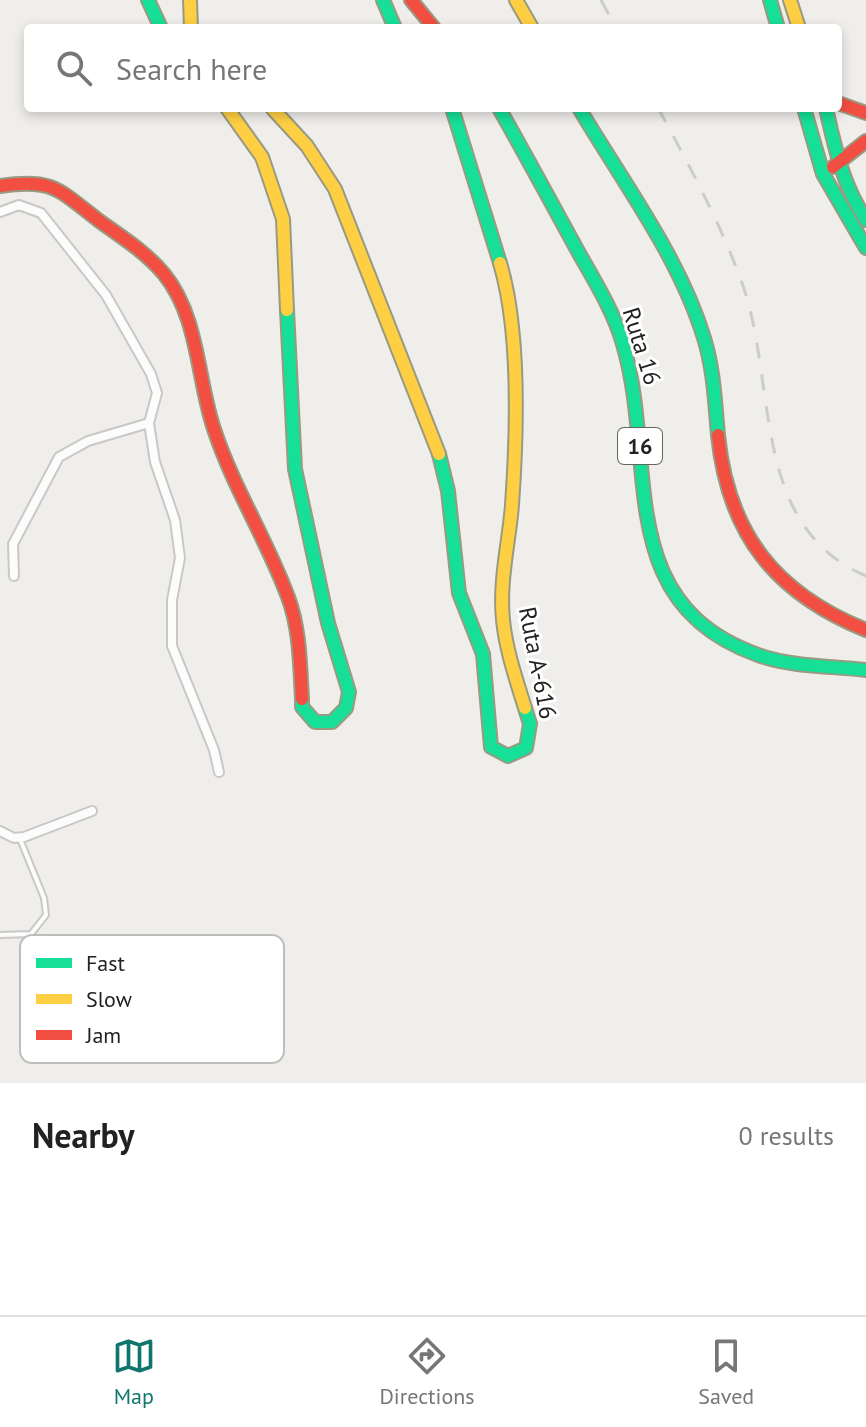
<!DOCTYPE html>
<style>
:root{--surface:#fff;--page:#f2f2f2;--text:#222;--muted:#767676;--line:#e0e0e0;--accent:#0f766e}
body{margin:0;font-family:"PT Sans",sans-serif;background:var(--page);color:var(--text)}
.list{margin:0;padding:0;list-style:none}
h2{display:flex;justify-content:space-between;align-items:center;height:104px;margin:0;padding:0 32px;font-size:34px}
h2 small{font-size:26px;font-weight:400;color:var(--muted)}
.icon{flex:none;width:44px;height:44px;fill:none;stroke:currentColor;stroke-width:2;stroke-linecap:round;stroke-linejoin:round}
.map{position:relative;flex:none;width:866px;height:1083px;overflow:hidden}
.search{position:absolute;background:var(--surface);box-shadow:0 4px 12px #0003;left:24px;right:24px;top:24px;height:88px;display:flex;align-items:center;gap:20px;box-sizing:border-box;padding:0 28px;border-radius:8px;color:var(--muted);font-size:30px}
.sheet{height:232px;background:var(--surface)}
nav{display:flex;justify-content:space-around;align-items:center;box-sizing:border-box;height:112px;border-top:2px solid var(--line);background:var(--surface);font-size:22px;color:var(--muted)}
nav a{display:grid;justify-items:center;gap:4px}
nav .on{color:var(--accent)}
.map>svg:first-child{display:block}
</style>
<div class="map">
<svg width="866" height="1083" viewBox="0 0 866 1083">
<rect width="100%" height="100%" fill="#f0eeeb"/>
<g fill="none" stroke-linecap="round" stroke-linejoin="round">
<!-- lane casing -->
<g stroke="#c9c8c7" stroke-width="8">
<path id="lane" d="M0,935L31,934L46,915L44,898L20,839"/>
</g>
<!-- street casing -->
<g stroke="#c9c8c7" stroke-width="12">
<path id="street" d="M0,212L19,205L41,213L106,295L151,374L157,393L149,423L155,462L175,520L180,558L172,600V646L214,750L219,772
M14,576L13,544L59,457L88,441L149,423
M0,831L14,838L24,837L92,811"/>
</g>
<!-- fast casing -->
<g stroke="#999a82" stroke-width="16">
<path id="fast" d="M148,0L161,28
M383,0L395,28
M770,0L778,28
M452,108L500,263
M499,108C525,154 550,200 575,246C592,277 613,309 623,344C658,462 611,603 758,655C792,667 831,666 866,670
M579,108C622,181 679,256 704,338C714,370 715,403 718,435
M804,108L823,174L866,248
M826,108C835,149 843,185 866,220
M287,310L295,469L328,623L349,692L346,708L332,722H315L302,707V699
M439,454L448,491L459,593L483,654L491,747L508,756L526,748L530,724L525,708"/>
</g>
<!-- slow casing -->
<g stroke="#999a82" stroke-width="16">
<path id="slow" d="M190,0L191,28
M516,0L532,28
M790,0L799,28
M227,108L262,157L283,219L287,310
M272,108L307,146L335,189L439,454
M500,263C520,330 517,435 512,505C509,543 499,581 503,620C506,650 516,679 525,708"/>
</g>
<!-- jam casing -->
<g stroke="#999a82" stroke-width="16">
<path id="jam" d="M411,0L434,28
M838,103L866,113
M833,167L866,141
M0,186C52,178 58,189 98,220C120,236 146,252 164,274C199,317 197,379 214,429C233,487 267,540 288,597C300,629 300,664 302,699
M718,435C728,534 775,593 866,630"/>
</g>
<!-- lane -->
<use href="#lane" stroke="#fdfcfc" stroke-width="4"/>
<!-- street -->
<use href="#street" stroke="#fdfcfc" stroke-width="8"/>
<!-- fast -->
<use href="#fast" stroke="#16e098" stroke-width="12"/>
<!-- slow -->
<use href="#slow" stroke="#ffcf43" stroke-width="12"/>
<!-- jam -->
<use href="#jam" stroke="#f24e42" stroke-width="12"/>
<!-- rail -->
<path stroke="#ccc" stroke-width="3" stroke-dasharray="16 16" stroke-linecap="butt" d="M601,0L616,28
M658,108C689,165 720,222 742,283C778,383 749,526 866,576"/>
</g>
<g text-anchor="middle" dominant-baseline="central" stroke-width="6" stroke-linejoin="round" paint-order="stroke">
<!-- shield labels -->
<rect fill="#fff" stroke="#646464" stroke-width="2" x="618" y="428" width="44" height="36" rx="6"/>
<g font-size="22" font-weight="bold" fill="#222">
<text x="640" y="446">16</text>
</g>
<!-- street labels -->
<g font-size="24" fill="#222" stroke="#fff">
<text transform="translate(642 346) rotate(73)">Ruta 16</text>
<text transform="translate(538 663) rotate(79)">Ruta A-616</text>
</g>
</g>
<!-- legend -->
<rect x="20" y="935" width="264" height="128" rx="12" fill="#fff" stroke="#bdbdbd" stroke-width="2"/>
<rect x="36" y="958" width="36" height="10" fill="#16e098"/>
<rect x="36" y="994" width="36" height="10" fill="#ffcf43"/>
<rect x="36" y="1030" width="36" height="10" fill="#f24e42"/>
<g font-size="22" fill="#222">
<text x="86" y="971">Fast</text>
<text x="86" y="1007">Slow</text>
<text x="86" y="1043">Jam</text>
</g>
</svg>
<div class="search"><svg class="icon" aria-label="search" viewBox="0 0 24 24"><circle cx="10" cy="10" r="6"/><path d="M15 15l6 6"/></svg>Search here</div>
</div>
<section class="sheet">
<h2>Nearby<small>0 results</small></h2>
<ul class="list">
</ul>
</section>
<nav>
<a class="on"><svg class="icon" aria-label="map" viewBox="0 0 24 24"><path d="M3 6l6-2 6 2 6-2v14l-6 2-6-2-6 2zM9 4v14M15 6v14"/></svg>Map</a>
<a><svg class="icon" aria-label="directions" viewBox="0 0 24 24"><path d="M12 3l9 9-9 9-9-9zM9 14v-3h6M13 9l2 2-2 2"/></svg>Directions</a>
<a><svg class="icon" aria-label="saved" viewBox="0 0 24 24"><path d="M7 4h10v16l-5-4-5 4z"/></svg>Saved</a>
</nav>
